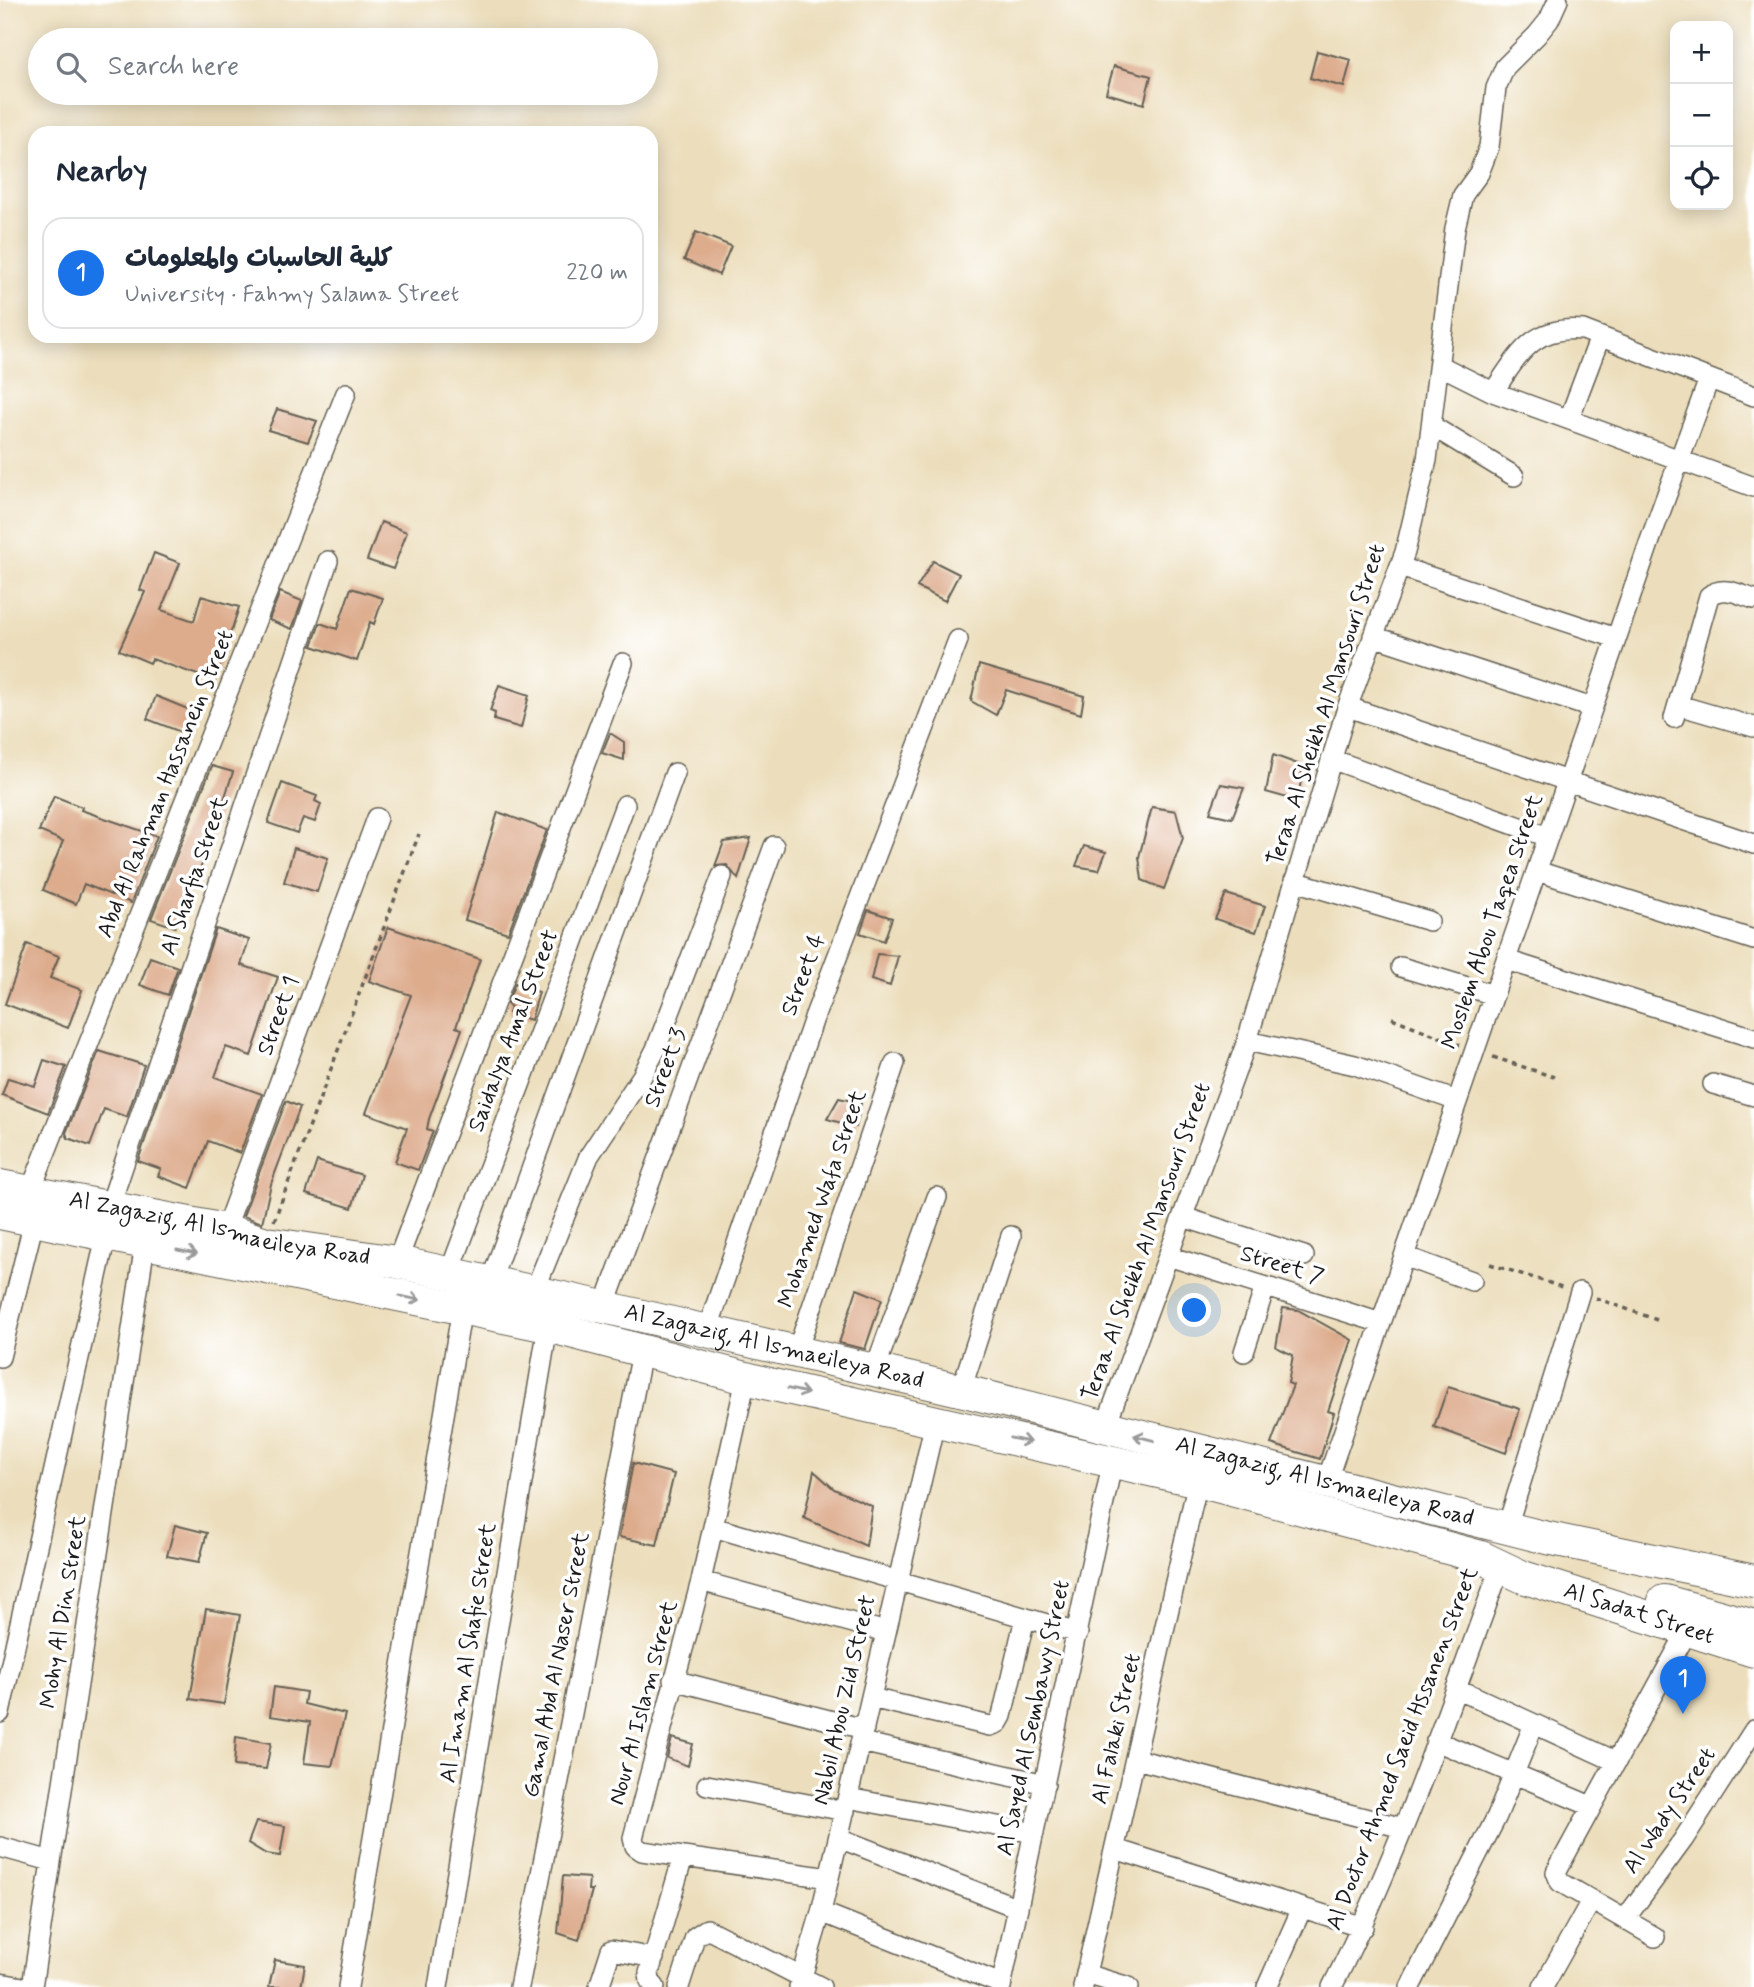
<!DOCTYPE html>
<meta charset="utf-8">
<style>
:root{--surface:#fff;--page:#f2f2f3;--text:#1f2937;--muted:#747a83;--line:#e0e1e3;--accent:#1a73e8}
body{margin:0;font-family:Mynerve,"Playpen Sans Arabic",sans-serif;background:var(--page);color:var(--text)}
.controls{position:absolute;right:21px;top:21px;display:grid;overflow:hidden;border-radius:14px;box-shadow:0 4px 18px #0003}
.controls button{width:63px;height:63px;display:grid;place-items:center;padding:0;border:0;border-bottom:2px solid var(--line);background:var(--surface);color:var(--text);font:35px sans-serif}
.you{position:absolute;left:1195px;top:1311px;width:24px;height:24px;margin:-18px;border:5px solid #fff;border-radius:50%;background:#1a73e8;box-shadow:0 0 0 10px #1a73e833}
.badge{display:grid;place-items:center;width:46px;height:46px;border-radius:50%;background:var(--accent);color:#fff;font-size:23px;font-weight:700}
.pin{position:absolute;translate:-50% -58px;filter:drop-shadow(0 2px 4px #0008)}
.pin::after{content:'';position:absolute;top:37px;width:24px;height:21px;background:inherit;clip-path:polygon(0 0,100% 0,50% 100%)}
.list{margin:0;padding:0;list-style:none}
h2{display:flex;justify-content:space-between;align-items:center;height:91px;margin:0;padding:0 28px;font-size:30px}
h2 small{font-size:23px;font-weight:400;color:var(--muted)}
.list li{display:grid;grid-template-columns:46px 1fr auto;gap:21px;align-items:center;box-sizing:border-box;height:112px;margin:0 14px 14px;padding:0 14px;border:2px solid var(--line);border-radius:21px}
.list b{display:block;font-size:26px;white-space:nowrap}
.list p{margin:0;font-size:23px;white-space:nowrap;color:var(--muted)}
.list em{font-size:23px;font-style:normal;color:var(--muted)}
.icon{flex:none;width:38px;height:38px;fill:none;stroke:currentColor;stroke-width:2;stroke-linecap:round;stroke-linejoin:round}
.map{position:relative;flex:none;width:1754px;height:1987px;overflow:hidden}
.search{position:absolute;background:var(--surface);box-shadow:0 4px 18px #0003;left:28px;top:28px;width:630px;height:77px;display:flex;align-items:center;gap:18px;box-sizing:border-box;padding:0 24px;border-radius:38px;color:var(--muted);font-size:26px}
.panel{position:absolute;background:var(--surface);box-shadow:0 4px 18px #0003;left:28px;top:126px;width:630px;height:217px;border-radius:21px}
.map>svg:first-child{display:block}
</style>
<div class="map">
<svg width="1754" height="1987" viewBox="0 0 1754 1987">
<rect width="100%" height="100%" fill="#fff"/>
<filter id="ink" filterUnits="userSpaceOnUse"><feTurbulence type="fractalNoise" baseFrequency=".0143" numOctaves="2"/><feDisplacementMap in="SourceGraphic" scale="14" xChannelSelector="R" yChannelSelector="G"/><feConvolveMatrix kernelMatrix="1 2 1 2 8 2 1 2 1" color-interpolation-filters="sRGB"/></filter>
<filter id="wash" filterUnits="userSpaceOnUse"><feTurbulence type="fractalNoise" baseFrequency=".00686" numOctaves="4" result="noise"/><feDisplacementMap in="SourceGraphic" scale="28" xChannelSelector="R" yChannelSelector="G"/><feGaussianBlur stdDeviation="1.57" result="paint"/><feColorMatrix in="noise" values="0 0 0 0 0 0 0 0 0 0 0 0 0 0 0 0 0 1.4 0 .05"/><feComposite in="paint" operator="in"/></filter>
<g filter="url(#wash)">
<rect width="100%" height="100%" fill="#ecdebc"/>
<g id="blocks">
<!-- building -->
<path fill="#ddac8d" d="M1317,51L1351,60L1344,87L1310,78Z
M1114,66L1151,76L1144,104L1106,93Z
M696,232L731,246L719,275L684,260Z
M277,409L317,421L308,442L268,430Z
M381,522L407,532L393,569L367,560Z
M154,553L180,563L161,610L194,621L201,596L239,607L215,681L152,659L150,663L119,650L145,592L140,590Z
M933,561L959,574L945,601L917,587Z
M351,588L383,598L374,624L370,622L357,661L312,646L320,623L337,629Z
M280,592L302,601L292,629L269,620Z
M979,665L1084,696L1081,714L1006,690L996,715L971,701Z
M499,685L529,695L521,728L494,720L495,713L490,711Z
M156,696L195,712L186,734L147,719Z
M610,733L624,742V760L602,753Z
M1273,755L1303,766L1298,801L1266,792Z
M212,766L233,772L207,853L193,885L189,884L175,927L151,919Z
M282,783L317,796L315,801L321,804L315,822L303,818L297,833L268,823Z
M1221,784L1244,788L1232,818L1210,813Z
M54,796L82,807L81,810L157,836L131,903L84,884L76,904L43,890L63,841L39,831Z
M1152,807L1176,811L1183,838L1164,889L1142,880L1139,857Z
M498,812L547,830L508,933L465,920Z
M751,838L738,879L727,865L715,866L724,842Z
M1084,846L1106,852L1099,870L1076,866Z
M294,848L328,858L317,892L284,882Z
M1226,894L1265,906L1256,932L1215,919Z
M868,910L892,918L884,941L860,933Z
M388,927L480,959L456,1027L462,1029L429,1119L427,1129L433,1131L418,1170L395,1162L407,1128L366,1113L411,995L369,981Z
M216,929L249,940L241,965L278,977L251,1056L226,1047L215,1077L262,1094L240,1153L208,1141L190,1188L158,1176L161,1169L138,1161Z
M27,944L59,956L50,978L82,990L68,1028L5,1004Z
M877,954L898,956L890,986L871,980Z
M150,957L178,967L168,995L140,985Z
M515,983L539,992L531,1020L509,1013L511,1007L507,1004Z
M99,1051L144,1065L127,1117L104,1109L90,1146L68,1138L66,1133Z
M44,1060L66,1067L48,1113L2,1095L8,1078L35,1086Z
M839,1098L861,1103L856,1127L827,1119Z
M286,1101L300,1107L271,1184L262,1223L243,1216Z
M317,1161L362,1175L352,1208L306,1194Z
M857,1289L882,1299L865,1349L839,1343Z
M1283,1308L1298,1310L1352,1340L1328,1411L1334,1413L1320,1459L1271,1444L1293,1385L1288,1383L1293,1355L1276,1347Z
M1448,1387L1520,1409L1506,1453L1434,1427Z
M633,1463L674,1474L657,1545L619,1537Z
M814,1471L834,1489L872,1506L866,1546L804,1518Z
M175,1525L207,1533L199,1562L167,1556Z
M206,1609L240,1615L224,1704L190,1699Z
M274,1687L306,1692L304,1704L345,1714L332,1766L304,1763L310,1722L270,1716Z
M236,1737L271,1743L266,1769L234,1766Z
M672,1738L693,1744L688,1766L667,1758Z
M256,1822L285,1826L280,1856L266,1854L248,1843Z
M563,1876L589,1878L588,1890H592L579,1940L558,1933Z
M275,1960L305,1965L301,1987H269Z"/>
</g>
</g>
<g filter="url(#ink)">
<use href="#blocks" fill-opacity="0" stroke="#656054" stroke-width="2"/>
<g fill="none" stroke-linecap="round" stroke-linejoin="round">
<!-- minor casing -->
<g stroke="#656054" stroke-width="22">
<path id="minor" d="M1439,365L1493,392L1754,487
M1493,392C1519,355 1532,325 1583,330L1754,396
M1569,419L1600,337
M1432,426L1514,476
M1400,567L1616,638
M1373,636L1592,708
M1678,705L1754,727
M1348,707L1754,844
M1674,718L1709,596C1723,585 1738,594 1754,599
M1331,759L1548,837
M1537,871L1754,940
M1294,881L1429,921
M1506,960L1754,1038
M1401,967L1494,995
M1247,1041L1355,1065L1457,1101
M1713,1084L1754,1096
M30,1192L346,393
M109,1208L328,561
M1183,1217L1304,1256
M225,1230L377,818
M1168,1256L1381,1323
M1404,1256L1472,1281
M397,1262L623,663
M449,1274L625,805
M490,1283L675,773
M534,1292L589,1156L642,1076L656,1049L722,876
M604,1307L774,846
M707,1331L814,1018L958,640
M797,1351L895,1063
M1244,1352L1265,1287
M0,1357L34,1221
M874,1372L937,1197
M746,1379L701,1581L633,1838L635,1846L642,1851L829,1878
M961,1390L1011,1236
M1105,1428L1247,1041L1347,708L1405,552L1427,460L1455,228L1463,195L1479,173L1489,147L1496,88L1505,67L1537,35L1549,20L1558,0
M1326,1483L1653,532L1709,379
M713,1527L1078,1633
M1507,1527L1580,1292
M701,1581L886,1632
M673,1680L864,1729
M1456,1688L1615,1761
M871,1698L990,1726L998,1723L1002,1716L1025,1618
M0,1713L106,1236
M1436,1741L1591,1806
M861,1742L1045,1784
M1136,1759L1403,1828
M707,1785L845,1811
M848,1798L1034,1833
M839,1838L1018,1908
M0,1847L51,1861
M1115,1849L1363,1927
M821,1912L1001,1984
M1625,1919L1683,1840L1754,1730
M1655,1937L1560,1882L1556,1872L1688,1630
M1086,1974L1129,1987
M0,1983L23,1987
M32,1987L145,1244
M348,1987L462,1308
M438,1987L548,1326
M519,1987L642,1352
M599,1987L611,1950L654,1958
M655,1987L650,1981L649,1973L683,1857
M679,1987L695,1937L707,1929L821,1987
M799,1987L821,1912L935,1422
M1001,1987L1113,1460
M1083,1987L1198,1481
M1267,1987L1302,1908
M1332,1987C1401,1852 1448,1708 1501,1566
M1410,1987L1497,1816L1534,1724
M1543,1987L1591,1901"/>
</g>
<!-- trunk casing -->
<g stroke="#656054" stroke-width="34">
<g id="trunk">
<path id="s1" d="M0,1186L225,1230L266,1243L397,1262L604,1307L968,1392L1543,1537L1754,1581"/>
<path id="s2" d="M0,1213L548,1326L769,1384L1198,1481L1481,1557L1523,1577L1754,1651"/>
<path d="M1664,1601L1754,1626"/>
</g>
</g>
<!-- path -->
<path stroke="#656054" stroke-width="3.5" stroke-dasharray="5 5" stroke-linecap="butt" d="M1392,1018L1460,1045
M1493,1057L1554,1077
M274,1221L419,834
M1490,1264L1562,1287
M1596,1298L1657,1320"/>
<!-- minor -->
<use href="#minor" stroke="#fff" stroke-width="19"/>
<!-- trunk -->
<use href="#trunk" stroke="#fff" stroke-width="32"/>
</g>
<!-- one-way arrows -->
<defs><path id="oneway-shaft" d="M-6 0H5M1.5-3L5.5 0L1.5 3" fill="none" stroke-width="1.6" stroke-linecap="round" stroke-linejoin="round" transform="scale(1.75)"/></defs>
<g stroke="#999">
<use href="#oneway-shaft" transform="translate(187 1252) rotate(12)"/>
<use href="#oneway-shaft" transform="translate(410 1298) rotate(12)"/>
<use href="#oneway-shaft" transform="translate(798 1391) rotate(13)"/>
<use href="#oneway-shaft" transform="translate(1144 1438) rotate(-166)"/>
<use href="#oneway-shaft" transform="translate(1020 1440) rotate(12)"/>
</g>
</g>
<g text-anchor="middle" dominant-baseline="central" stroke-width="7" stroke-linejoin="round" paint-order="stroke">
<!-- street labels -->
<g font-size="23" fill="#1c1c1c" stroke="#fff">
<text transform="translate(1327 705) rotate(-72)">Teraa Al Sheikh Al Mansouri Street</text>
<text transform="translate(166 784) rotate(-68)">Abd Al Rahman Hassanein Street</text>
<text transform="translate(195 876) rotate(-71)">Al Sharfia Street</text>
<text transform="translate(1493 922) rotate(-71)">Moslem Abou Taqea Street</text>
<text transform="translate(804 975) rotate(-69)">Street 4</text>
<text transform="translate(279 1016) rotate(-70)">Street 1</text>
<text transform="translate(514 1031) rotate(-69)">Saidalya Amal Street</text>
<text transform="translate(666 1068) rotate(-70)">Street 3</text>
<text transform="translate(823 1199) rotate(-71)">Mohamed Wafa Street</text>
<text stroke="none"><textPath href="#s1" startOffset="224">Al Zagazig, Al Ismaeileya Road</textPath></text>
<text transform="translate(1147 1242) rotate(-70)">Teraa Al Sheikh Al Mansouri Street</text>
<text transform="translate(1282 1266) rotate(17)">Street 7</text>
<text stroke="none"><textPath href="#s1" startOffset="791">Al Zagazig, Al Ismaeileya Road</textPath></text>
<text stroke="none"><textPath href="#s1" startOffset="1358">Al Zagazig, Al Ismaeileya Road</textPath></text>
<text transform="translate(64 1612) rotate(-81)">Mohy Al Din Street</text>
<text stroke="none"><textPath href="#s2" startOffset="1689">Al Sadat Street</textPath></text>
<text transform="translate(469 1653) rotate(-81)">Al Imam Al Shafie Street</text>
<text transform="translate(557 1665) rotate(-79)">Gamal Abd Al Naser Street</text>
<text transform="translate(845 1700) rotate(-77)">Nabil Abou Zid Street</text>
<text transform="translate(644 1703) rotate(-75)">Nour Al Islam Street</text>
<text transform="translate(1034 1718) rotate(-78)">Al Sayed Al Sembawy Street</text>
<text transform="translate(1117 1729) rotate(-77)">Al Falaki Street</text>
<text transform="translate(1403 1749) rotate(-69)">Al Doctor Ahmed Saeid Hssanen Street</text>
<text transform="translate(1670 1811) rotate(-56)">Al Wady Street</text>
</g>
</g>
</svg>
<div class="controls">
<button>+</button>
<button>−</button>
<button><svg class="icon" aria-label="locate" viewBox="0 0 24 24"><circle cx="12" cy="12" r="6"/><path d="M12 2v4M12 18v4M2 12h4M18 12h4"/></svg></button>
</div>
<div class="you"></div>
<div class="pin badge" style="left:1683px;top:1714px">1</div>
<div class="search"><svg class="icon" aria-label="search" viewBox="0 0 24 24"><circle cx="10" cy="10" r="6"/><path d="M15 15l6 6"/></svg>Search here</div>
<section class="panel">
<h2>Nearby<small></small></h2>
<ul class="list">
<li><span class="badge">1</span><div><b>كلية الحاسبات والمعلومات</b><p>University · Fahmy Salama Street</p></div><em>220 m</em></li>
</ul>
</section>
</div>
